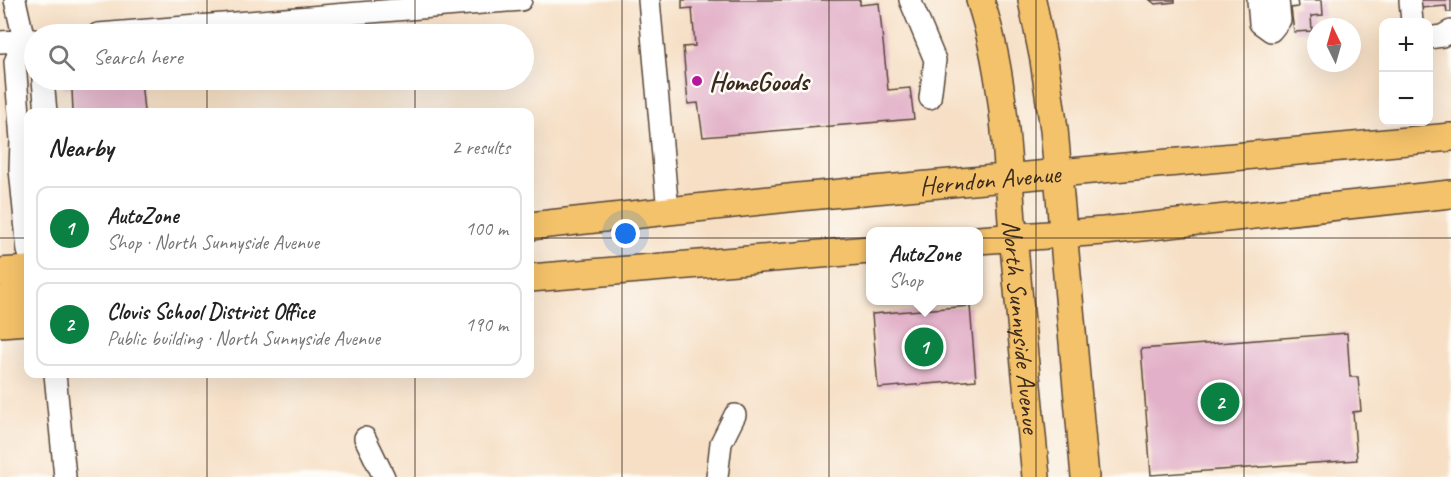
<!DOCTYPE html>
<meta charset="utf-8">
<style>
:root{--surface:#fff;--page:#f2f2f2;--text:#222;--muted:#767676;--line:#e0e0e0;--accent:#0b8043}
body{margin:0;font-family:Caveat,sans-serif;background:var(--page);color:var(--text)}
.controls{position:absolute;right:18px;top:18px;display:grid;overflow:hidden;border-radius:12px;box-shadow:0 6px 24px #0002}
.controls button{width:54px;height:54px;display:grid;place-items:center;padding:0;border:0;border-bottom:2px solid var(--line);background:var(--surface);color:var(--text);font:30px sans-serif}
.compass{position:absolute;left:1307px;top:18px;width:54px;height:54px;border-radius:50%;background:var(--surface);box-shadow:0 6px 24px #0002;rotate:355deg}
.you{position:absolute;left:626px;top:234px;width:21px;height:21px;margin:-15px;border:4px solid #fff;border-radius:50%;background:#1a73e8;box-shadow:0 0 0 9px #1a73e833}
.badge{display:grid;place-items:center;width:39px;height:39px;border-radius:50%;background:var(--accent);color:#fff;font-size:20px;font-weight:700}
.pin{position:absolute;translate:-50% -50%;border:3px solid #fff;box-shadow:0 2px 6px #0006}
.popup{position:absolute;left:866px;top:227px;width:117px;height:78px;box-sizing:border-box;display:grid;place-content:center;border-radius:12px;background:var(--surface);filter:drop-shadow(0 2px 4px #0005);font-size:20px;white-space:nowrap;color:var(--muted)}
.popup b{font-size:22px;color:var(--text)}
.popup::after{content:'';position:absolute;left:50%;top:100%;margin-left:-12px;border:12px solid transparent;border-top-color:var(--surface)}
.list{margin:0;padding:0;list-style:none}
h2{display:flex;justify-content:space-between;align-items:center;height:78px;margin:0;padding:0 24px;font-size:26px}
h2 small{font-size:20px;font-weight:400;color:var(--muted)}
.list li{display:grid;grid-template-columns:39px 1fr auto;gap:18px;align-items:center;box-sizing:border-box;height:84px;margin:0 12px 12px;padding:0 12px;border:2px solid var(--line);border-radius:12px}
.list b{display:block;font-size:22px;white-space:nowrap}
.list p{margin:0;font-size:20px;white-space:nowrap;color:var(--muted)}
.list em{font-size:20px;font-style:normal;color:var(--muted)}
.icon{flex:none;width:33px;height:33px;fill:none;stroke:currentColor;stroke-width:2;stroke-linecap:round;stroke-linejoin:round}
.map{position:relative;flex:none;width:1451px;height:477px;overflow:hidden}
.search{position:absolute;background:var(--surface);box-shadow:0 6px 24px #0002;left:24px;top:24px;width:510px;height:66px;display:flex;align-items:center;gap:15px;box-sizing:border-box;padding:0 21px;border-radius:33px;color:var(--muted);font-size:22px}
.panel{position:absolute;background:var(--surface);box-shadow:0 6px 24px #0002;left:24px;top:108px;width:510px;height:270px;border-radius:12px}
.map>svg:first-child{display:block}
</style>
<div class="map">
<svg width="1451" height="477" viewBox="0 0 1451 477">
<rect width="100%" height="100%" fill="#fdfcf7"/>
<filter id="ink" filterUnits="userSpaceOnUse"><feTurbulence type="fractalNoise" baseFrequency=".0167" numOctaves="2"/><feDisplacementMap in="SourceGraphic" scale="12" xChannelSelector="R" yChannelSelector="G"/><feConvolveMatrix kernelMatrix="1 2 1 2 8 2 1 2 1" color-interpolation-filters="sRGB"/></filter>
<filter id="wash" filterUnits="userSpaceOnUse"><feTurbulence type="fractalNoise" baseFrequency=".008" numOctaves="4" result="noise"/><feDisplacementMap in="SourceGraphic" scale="24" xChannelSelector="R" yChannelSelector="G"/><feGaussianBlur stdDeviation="1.35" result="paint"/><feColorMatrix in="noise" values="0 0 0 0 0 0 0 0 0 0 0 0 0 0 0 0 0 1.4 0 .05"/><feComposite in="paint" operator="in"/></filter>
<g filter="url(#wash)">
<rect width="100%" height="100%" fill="#f6dfc5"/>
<g id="blocks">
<!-- building -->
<path fill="#e2b0c8" d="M682,0H860V5L879,3L888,90L910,88L914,119L703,137L698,103L688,104L683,47L695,46L692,8L682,9Z
M1150,0H1175V2L1155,4Z
M1297,0H1322L1323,15L1311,16L1312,31L1294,32L1291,8L1298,7Z
M1420,0H1451V12H1447L1446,6L1421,8Z
M62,80H141L144,112H73L72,89H63Z
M970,306L976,380L878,388L872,314Z
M1347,333L1350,377H1358L1361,411L1353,412L1357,460L1151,475L1141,349Z"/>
</g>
</g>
<g filter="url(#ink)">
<use href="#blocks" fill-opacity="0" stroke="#574537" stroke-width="1.5"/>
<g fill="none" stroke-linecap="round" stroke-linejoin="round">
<!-- minor casing -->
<g stroke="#574537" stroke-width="24">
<path id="minor" d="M15,0L24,40L32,49
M649,0L668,212
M910,0L935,60L930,98
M1258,0L1260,23L1271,31L1280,20L1278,0
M1410,0L1412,22
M98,34L521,0
M1428,38L1442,36L1451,31
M24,40L15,62L21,140L20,169L28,251
M0,42L34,40
M43,80L46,112
M55,374L65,477
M365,438L384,477
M717,477L721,443L735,415"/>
</g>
<!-- major casing -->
<g stroke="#574537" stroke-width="30">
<g id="major">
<path id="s1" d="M980,0C1005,75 1007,157 1013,235C1020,316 1028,396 1036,477"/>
<path d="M1032,0L1044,60L1054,129L1085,477"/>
<path id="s2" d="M530,226L798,197L1451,137"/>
<path d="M978,240L1104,231L1451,194"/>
<path d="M0,272L28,270"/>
<path d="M530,278L870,250"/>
<path d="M0,299L28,295"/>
<path d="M0,323L28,321"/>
</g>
</g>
<!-- minor -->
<use href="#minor" stroke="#fff" stroke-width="21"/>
<!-- major -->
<use href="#major" stroke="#f4c26a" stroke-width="27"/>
</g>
</g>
<!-- grid -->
<path fill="none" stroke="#3b2a1e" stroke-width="1.5" stroke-opacity="0.55" d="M207,0V34M415,0V34M622,0V477M829,0V477M1036,0V477M1244,0V477M207,80V112M415,80V112M0,238H28M530,238H1451M207,374V477M415,374V477"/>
<!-- markers -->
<circle fill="#b5179e" stroke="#fdfcf7" stroke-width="2" cx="697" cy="81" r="6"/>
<g text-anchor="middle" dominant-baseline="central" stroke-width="5" stroke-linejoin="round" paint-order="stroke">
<!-- poi labels -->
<g font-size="26" font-weight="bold" fill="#3b2a1e" stroke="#fdfcf7" text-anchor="start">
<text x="709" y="81">HomeGoods</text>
</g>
<!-- street labels -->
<g font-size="26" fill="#3b2a1e" stroke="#fdfcf7">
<text stroke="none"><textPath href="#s2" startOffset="462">Herndon Avenue</textPath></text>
<text stroke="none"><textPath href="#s1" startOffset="330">North Sunnyside Avenue</textPath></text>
</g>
</g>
</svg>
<div class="controls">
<button>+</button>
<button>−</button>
</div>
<svg class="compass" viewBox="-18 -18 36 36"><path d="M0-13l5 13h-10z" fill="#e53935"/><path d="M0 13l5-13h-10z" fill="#767676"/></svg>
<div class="you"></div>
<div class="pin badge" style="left:924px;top:347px">1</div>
<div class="popup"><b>AutoZone</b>Shop</div>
<div class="pin badge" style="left:1220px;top:402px">2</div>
<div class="search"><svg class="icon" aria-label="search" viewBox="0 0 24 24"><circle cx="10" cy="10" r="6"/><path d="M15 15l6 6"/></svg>Search here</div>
<section class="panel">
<h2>Nearby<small>2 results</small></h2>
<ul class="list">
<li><span class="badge">1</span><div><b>AutoZone</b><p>Shop · North Sunnyside Avenue</p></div><em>100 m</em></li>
<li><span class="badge">2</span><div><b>Clovis School District Office</b><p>Public building · North Sunnyside Avenue</p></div><em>190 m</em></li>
</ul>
</section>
</div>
